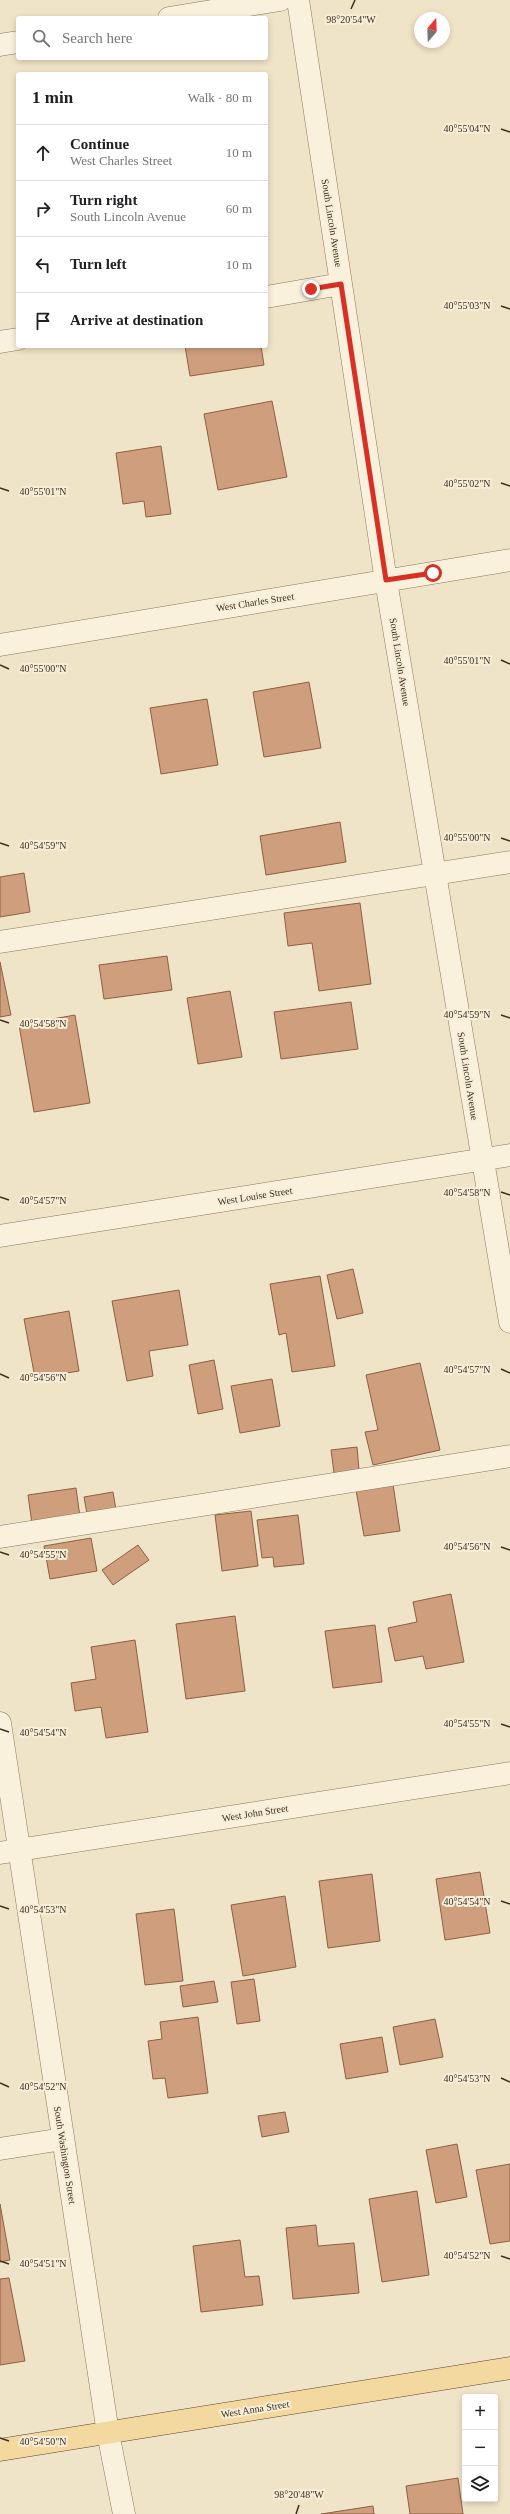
<!DOCTYPE html>
<meta charset="utf-8">
<style>
:root{--surface:#fff;--page:#f2f2f2;--text:#202124;--muted:#757577;--line:#e0e0e0}
body{margin:0;font-family:"Times New Roman",serif;background:var(--page);color:var(--text)}
.controls{position:absolute;right:12px;bottom:12px;display:grid;overflow:hidden;border-radius:4px;box-shadow:0 2px 6px #0003}
.controls button{width:36px;height:36px;display:grid;place-items:center;padding:0;border:0;border-bottom:1px solid var(--line);background:var(--surface);color:var(--text);font:20px sans-serif}
.compass{position:absolute;left:414px;top:12px;width:36px;height:36px;border-radius:50%;background:var(--surface);box-shadow:0 2px 6px #0003;rotate:19deg}
.stop{position:absolute;width:12px;height:12px;margin:-9px;border:3px solid #d93025;border-radius:50%;background:#fff}
.stop.end{background:#d93025;border-color:#fff;box-shadow:0 1px 4px #0008}
.list{margin:0;padding:0;list-style:none}
h2{display:flex;justify-content:space-between;align-items:center;height:52px;margin:0;padding:0 16px;font-size:17px}
h2 small{font-size:13px;font-weight:400;color:var(--muted)}
.list li{display:grid;grid-template-columns:26px 1fr auto;gap:12px;align-items:center;box-sizing:border-box;height:56px;padding:0 16px;border-top:1px solid var(--line)}
.list b{display:block;font-size:15px;white-space:nowrap}
.list p{margin:0;font-size:13px;white-space:nowrap;color:var(--muted)}
.list em{font-size:13px;font-style:normal;color:var(--muted)}
.icon{flex:none;width:22px;height:22px;fill:none;stroke:currentColor;stroke-width:2;stroke-linecap:round;stroke-linejoin:round}
.map{position:relative;flex:none;width:510px;height:2514px;overflow:hidden}
.search{position:absolute;background:var(--surface);box-shadow:0 2px 6px #0003;left:16px;top:16px;width:252px;height:44px;display:flex;align-items:center;gap:10px;box-sizing:border-box;padding:0 14px;border-radius:4px;color:var(--muted);font-size:15px}
.panel{position:absolute;background:var(--surface);box-shadow:0 2px 6px #0003;left:16px;top:72px;width:252px;height:276px;border-radius:4px}
.map>svg:first-child{display:block}
</style>
<div class="map">
<svg width="510" height="2514" viewBox="0 0 510 2514">
<rect width="100%" height="100%" fill="#f0e4c8"/>
<!-- building -->
<path fill="#cf9f7d" stroke="#8d5f41" d="M185,346H261L264,365L190,376Z
M272,401L287,477L218,490L204,414Z
M161,446L171,514L146,517L144,501L123,504L116,453Z
M309,682L321,748L264,757L253,692Z
M207,699L218,765L161,774L150,708Z
M340,822L346,862L266,875L260,836Z
M24,873L30,912L0,917V877Z
M360,903L371,984L319,991L312,943L288,946L284,913Z
M167,956L172,990L104,999L99,965Z
M0,962L11,1015L0,1017Z
M230,991L242,1057L198,1064L187,998Z
M351,1002L358,1049L281,1059L274,1012Z
M75,1015L90,1103L34,1112L19,1025Z
M353,1269L363,1313L337,1319L327,1275Z
M320,1276L335,1366L292,1372L286,1333L279,1335L270,1284Z
M179,1290L188,1345L149,1351L153,1376L127,1381L112,1301Z
M69,1311L79,1371L35,1378L24,1319Z
M214,1360L223,1409L198,1414L189,1365Z
M420,1363L440,1450L373,1465L365,1432L378,1430L366,1375Z
M272,1379L280,1426L240,1433L231,1386Z
M357,1447L359,1470L334,1473L331,1450Z
M393,1484L400,1531L364,1536L356,1490Z
M76,1488L80,1517L32,1524L28,1495Z
M113,1492L116,1510L87,1514L84,1497Z
M251,1511L258,1566L222,1571L215,1515Z
M298,1515L304,1564L274,1567L273,1557L262,1558L257,1520Z
M91,1538L97,1571L50,1579L44,1546Z
M138,1545L149,1560L113,1585L102,1570Z
M451,1594L464,1662L426,1669L423,1656L395,1661L388,1628L417,1622L413,1602Z
M235,1616L245,1691L186,1699L176,1624Z
M375,1625L382,1682L333,1688L325,1631Z
M135,1640L148,1732L106,1738L101,1707L75,1711L71,1683L96,1679L91,1647Z
M480,1872L490,1933L445,1940L436,1879Z
M372,1874L380,1941L328,1948L319,1881Z
M285,1896L296,1967L243,1976L231,1905Z
M174,1909L183,1981L145,1985L136,1914Z
M254,1979L260,2021L237,2024L231,1982Z
M214,1981L218,2002L183,2007L180,1986Z
M198,2017L208,2093L168,2098L165,2078L153,2079L148,2041L162,2039L160,2022Z
M435,2019L443,2057L400,2065L393,2027Z
M382,2037L388,2072L346,2079L340,2044Z
M285,2112L289,2132L262,2137L258,2116Z
M457,2144L467,2197L436,2203L426,2150Z
M510,2164V2241L490,2244L476,2170Z
M417,2191L429,2275L382,2282L369,2199Z
M0,2204L10,2260L0,2262Z
M316,2225L318,2246L354,2243L359,2293L293,2299L286,2228Z
M240,2240L245,2277L259,2276L263,2305L201,2312L193,2246Z
M9,2278L25,2361L0,2365V2279Z
M458,2478L463,2514H410L406,2486Z
M373,2506L374,2514H321Z"/>
<g fill="none" stroke-linecap="round" stroke-linejoin="round">
<!-- minor casing -->
<g stroke="#8d765c" stroke-width="23">
<path id="minor" d="M298,0L386,581L510,1322
M169,18L280,0
M0,45L18,42
M266,297L341,284
M0,342L18,339
M0,645L510,560
M0,942L510,862
M0,1236L510,1155
M0,1537L510,1456
M0,1723L108,2433L124,2514
M0,1853L510,1773
M0,2149L63,2139"/>
</g>
<!-- major casing -->
<g stroke="#5b4430" stroke-width="23">
<path id="major" d="M0,2450L510,2368"/>
</g>
<!-- minor -->
<use href="#minor" stroke="#faf1dc" stroke-width="22"/>
<!-- major -->
<use href="#major" stroke="#f3d9a0" stroke-width="22"/>
</g>
<g fill="none" stroke-linecap="round" stroke-linejoin="round">
<!-- route -->
<path stroke="#d93025" stroke-width="5" d="M311,289L341,284L386,580L433,573"/>
</g>
<!-- ticks -->
<path fill="none" stroke="#3d2e20" stroke-width="1.5" d="M351,9L355,0M501,129L510,132M501,306L510,309M501,483L510,486M0,488L9,491M501,660L510,664M0,665L9,669M501,838L510,841M0,843L9,846M501,1015L510,1018M0,1020L9,1023M501,1192L510,1195M0,1197L9,1200M501,1369L510,1373M0,1374L9,1378M501,1547L510,1550M0,1552L9,1555M501,1724L510,1727M0,1729L9,1732M501,1901L510,1904M0,1906L9,1909M501,2078L510,2082M0,2083L9,2087M501,2256L510,2259M0,2261L9,2264M0,2438L9,2441M296,2514L299,2505"/>
<g text-anchor="middle" dominant-baseline="central" stroke-width="4" stroke-linejoin="round" paint-order="stroke">
<!-- street labels -->
<g font-size="10" fill="#3d2e20" stroke="#f7eed8">
<text transform="translate(332 223) rotate(81)">South Lincoln Avenue</text>
<text transform="translate(255 602) rotate(-9)">West Charles Street</text>
<text transform="translate(400 662) rotate(81)">South Lincoln Avenue</text>
<text transform="translate(468 1076) rotate(81)">South Lincoln Avenue</text>
<text transform="translate(255 1196) rotate(-9)">West Louise Street</text>
<text transform="translate(255 1813) rotate(-9)">West John Street</text>
<text transform="translate(65 2155) rotate(81)">South Washington Street</text>
<text transform="translate(255 2409) rotate(-9)">West Anna Street</text>
</g>
</g>
<g font-size="10" text-anchor="middle" fill="#3d2e20" stroke="#f7eed8" stroke-width="4" stroke-linejoin="round" paint-order="stroke">
<text x="351" y="23">98°20'54"W</text>
<text x="467" y="132">40°55'04"N</text>
<text x="467" y="309">40°55'03"N</text>
<text x="467" y="487">40°55'02"N</text>
<text x="43" y="495">40°55'01"N</text>
<text x="467" y="664">40°55'01"N</text>
<text x="43" y="672">40°55'00"N</text>
<text x="467" y="841">40°55'00"N</text>
<text x="43" y="849">40°54'59"N</text>
<text x="467" y="1018">40°54'59"N</text>
<text x="43" y="1027">40°54'58"N</text>
<text x="467" y="1196">40°54'58"N</text>
<text x="43" y="1204">40°54'57"N</text>
<text x="467" y="1373">40°54'57"N</text>
<text x="43" y="1381">40°54'56"N</text>
<text x="467" y="1550">40°54'56"N</text>
<text x="43" y="1558">40°54'55"N</text>
<text x="467" y="1727">40°54'55"N</text>
<text x="43" y="1736">40°54'54"N</text>
<text x="467" y="1905">40°54'54"N</text>
<text x="43" y="1913">40°54'53"N</text>
<text x="467" y="2082">40°54'53"N</text>
<text x="43" y="2090">40°54'52"N</text>
<text x="467" y="2259">40°54'52"N</text>
<text x="43" y="2267">40°54'51"N</text>
<text x="43" y="2445">40°54'50"N</text>
<text x="299" y="2498">98°20'48"W</text>
</g>
</svg>
<div class="controls">
<button>+</button>
<button>−</button>
<button><svg class="icon" aria-label="layers" viewBox="0 0 24 24"><path d="M12 4l9 5-9 5-9-5zM3 14l9 5 9-5"/></svg></button>
</div>
<svg class="compass" viewBox="-18 -18 36 36"><path d="M0-13l5 13h-10z" fill="#e53935"/><path d="M0 13l5-13h-10z" fill="#757577"/></svg>
<div class="stop" style="left:433px;top:573px"></div>
<div class="stop end" style="left:311px;top:289px"></div>
<div class="search"><svg class="icon" aria-label="search" viewBox="0 0 24 24"><circle cx="10" cy="10" r="6"/><path d="M15 15l6 6"/></svg>Search here</div>
<section class="panel">
<h2>1 min<small>Walk · 80 m</small></h2>
<ul class="list">
<li><svg class="icon" aria-label="ahead" viewBox="0 0 24 24"><path d="M12 20V5M6 11l6-6 6 6"/></svg><div><b>Continue</b><p>West Charles Street</p></div><em>10 m</em></li>
<li><svg class="icon" aria-label="right" viewBox="0 0 24 24"><path d="M7 20v-9h11M14 6l5 5-5 5"/></svg><div><b>Turn right</b><p>South Lincoln Avenue</p></div><em>60 m</em></li>
<li><svg class="icon" aria-label="left" viewBox="0 0 24 24"><path d="M17 20v-9H6M10 6l-5 5 5 5"/></svg><div><b>Turn left</b></div><em>10 m</em></li>
<li><svg class="icon" aria-label="arrive" viewBox="0 0 24 24"><path d="M6 21V4h12l-3 4 3 4H6"/></svg><div><b>Arrive at destination</b></div></li>
</ul>
</section>
</div>
